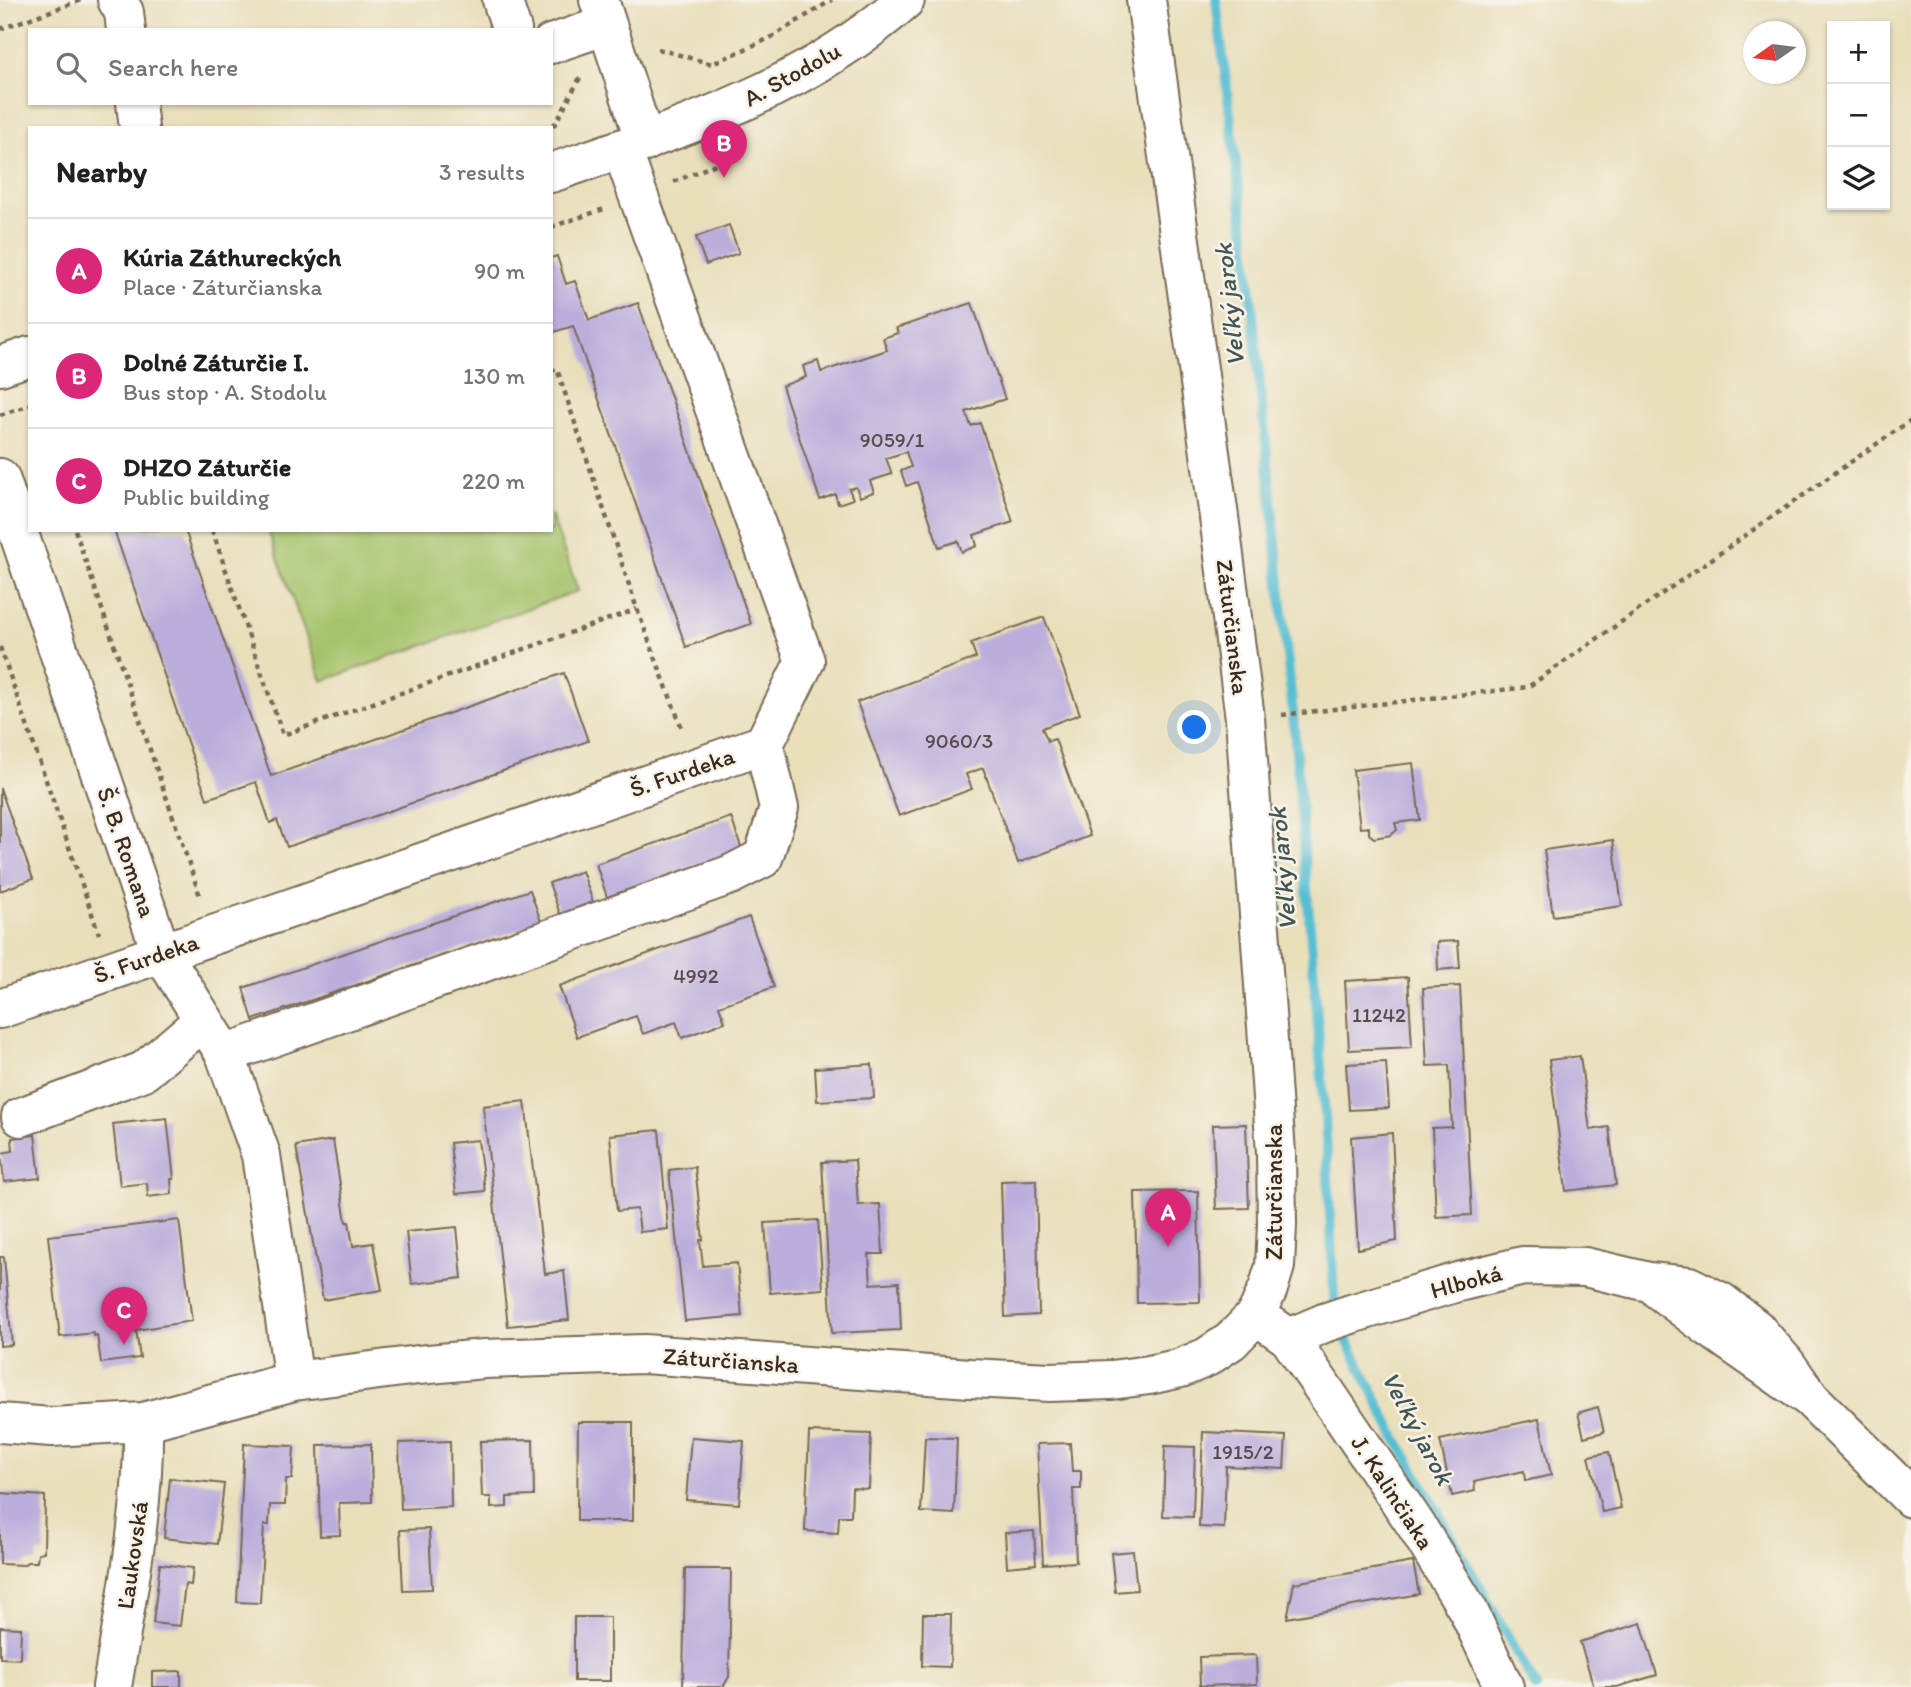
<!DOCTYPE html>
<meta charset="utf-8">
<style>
:root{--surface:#fff;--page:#f6f6f6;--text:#202124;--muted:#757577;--line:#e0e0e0;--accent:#db2777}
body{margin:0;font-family:Itim,sans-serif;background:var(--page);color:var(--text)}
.controls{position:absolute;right:21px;top:21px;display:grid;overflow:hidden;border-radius:0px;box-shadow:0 2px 5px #0004}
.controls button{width:63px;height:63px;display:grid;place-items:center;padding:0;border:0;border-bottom:2px solid var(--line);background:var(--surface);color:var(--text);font:35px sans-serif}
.compass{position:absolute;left:1743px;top:21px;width:63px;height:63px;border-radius:50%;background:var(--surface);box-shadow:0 2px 5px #0004;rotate:256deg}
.you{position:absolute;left:1195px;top:728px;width:24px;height:24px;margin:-18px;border:5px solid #fff;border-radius:50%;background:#1a73e8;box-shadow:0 0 0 10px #1a73e833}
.badge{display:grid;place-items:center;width:46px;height:46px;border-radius:50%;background:var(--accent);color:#fff;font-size:23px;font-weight:700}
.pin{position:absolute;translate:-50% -58px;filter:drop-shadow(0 2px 4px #0008)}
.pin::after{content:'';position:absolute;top:37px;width:24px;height:21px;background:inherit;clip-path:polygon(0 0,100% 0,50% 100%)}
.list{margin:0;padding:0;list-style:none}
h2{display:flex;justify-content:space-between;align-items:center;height:91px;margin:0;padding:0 28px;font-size:30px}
h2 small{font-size:23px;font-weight:400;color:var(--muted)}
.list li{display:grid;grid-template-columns:46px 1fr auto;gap:21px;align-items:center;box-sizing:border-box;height:105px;padding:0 28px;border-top:2px solid var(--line)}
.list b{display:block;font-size:26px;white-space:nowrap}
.list p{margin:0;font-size:23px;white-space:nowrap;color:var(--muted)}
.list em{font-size:23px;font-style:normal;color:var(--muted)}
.icon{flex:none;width:38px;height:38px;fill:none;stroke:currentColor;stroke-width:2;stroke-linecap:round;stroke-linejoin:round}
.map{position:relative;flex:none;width:1911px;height:1687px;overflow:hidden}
.search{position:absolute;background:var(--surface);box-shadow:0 2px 5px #0004;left:28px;top:28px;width:525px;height:77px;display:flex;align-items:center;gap:18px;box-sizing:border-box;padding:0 24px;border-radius:0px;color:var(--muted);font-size:26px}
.panel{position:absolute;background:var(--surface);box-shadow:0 2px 5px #0004;left:28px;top:126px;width:525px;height:406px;border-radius:0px}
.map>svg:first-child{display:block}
</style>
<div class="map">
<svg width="1911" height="1687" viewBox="0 0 1911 1687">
<rect width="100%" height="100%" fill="#f7f3e8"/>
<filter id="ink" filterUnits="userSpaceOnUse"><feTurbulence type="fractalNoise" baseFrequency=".0143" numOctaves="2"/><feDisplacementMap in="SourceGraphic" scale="14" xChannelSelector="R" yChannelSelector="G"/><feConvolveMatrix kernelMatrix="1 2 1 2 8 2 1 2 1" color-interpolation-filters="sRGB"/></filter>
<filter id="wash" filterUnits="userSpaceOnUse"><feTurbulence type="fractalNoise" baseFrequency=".00686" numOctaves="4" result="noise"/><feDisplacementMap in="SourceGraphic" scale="28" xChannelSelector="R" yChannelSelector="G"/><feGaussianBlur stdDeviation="1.57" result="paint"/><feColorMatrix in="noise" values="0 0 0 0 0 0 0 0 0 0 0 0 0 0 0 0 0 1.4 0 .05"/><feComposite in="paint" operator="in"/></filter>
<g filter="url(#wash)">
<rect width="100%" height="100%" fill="#e9dfbb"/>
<!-- green -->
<path fill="#a5c36a" stroke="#707644" stroke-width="2" d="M551,514L578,591L322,681L268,530H551Z"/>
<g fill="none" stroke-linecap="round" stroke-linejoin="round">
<!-- stream -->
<path stroke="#56bed3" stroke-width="10" d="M1216,0L1246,245L1293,714L1325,1116L1335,1316L1396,1438L1536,1687"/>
</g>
<g id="blocks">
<!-- building -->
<path fill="#bcaedc" d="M729,225L739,253L706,265L696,237Z
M557,256L566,284L575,281L589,320L638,303L751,624L686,647L573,326L551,333V258Z
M972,303L1005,399L966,412L971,426L980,423L1013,522L974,535L977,546L962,552L958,541L939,547L917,482L906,486L901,471L911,467L906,452L886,458L892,474L870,481L874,492L860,497L856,487L849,489L853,499L838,504L835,494L820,500L782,386L806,377L803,366L818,361L821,372L887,350L883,338L898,333L896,328Z
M114,530H185L271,776L564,673L588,741L287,847L277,820L270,823L256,782L207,799Z
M1044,617L1080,714L1042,728L1048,741L1055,739L1090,836L1018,863L983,768L966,774L972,789L899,816L857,702L976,658L971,643Z
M1413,763L1420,820L1395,823L1397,830L1391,835L1374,838L1369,834V827L1360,828L1353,770Z
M0,788L33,879L0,891Z
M731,817L742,850L607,897L596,864Z
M1613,840L1622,906L1553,916L1544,850Z
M582,871L593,902L560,914L549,883Z
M530,890L541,922L253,1020L243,988Z
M749,917L774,987L719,1006L725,1022L682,1038L676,1022L643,1034L636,1016L577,1037L559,986Z
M1458,941L1460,968L1438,970L1437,942Z
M1408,977L1412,1047L1349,1050L1345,981Z
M1460,986L1472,1215L1436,1217L1432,1128L1452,1127L1449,1065L1427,1066L1423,988Z
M1580,1056L1590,1130L1609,1127L1616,1185L1566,1191L1549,1060Z
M1386,1062L1389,1108L1349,1110L1346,1064Z
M872,1064L874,1098L817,1101L815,1068Z
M525,1101L545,1274L564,1271L569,1320L508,1326L483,1106Z
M167,1118L174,1179H171L172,1194L148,1197L147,1183L120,1186L113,1124Z
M1246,1124L1249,1208L1216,1209L1213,1125Z
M659,1130L668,1229L640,1232L637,1209L617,1211L610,1135Z
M1392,1133L1397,1241L1358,1249L1351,1137Z
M35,1135L40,1178L4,1182L1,1153L13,1151L12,1138Z
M333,1140L346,1222H349L353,1246L373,1243L382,1290L323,1300L296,1146Z
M478,1140L485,1191L456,1194L450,1143Z
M855,1160L858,1205L880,1204L883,1254H869L871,1284L899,1282L901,1330L832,1333L822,1162Z
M695,1167L703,1240H700L703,1266L737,1263L742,1316L685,1321L669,1170Z
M1036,1180L1039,1315L1005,1317L1001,1181Z
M1198,1191L1200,1302L1137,1303L1135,1192Z
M179,1220L192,1321L136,1330L140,1358L101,1363L97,1335L94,1336L93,1333L60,1337L48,1236Z
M818,1220L823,1289L770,1293L765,1223Z
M457,1227L462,1278L412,1284L406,1232Z
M0,1257H4L12,1345L0,1346Z
M1598,1407L1604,1432L1584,1437L1578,1413Z
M1539,1419L1551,1475L1525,1481L1524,1471L1474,1482L1475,1491L1452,1496L1440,1440Z
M578,1422H633V1521H577Z
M809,1432L871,1434L869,1489L852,1488L851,1516H839L838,1533L805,1531Z
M1203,1432L1286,1436L1284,1469L1226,1466L1224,1528L1199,1527Z
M691,1437L744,1441L739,1504L686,1500Z
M925,1437L957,1438L954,1514L921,1512Z
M533,1440L534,1496L507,1497V1507L491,1508V1497H482L480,1441Z
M450,1441L451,1507L401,1509L399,1443Z
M1070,1443L1072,1471H1081V1489H1073L1076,1562L1043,1564L1037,1444Z
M244,1444L294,1446L292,1479H286L285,1505H270L269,1525H264L260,1603L237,1602Z
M371,1444L372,1502L339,1503L340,1535L320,1536L318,1445Z
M1165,1446L1195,1447L1193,1517L1163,1516Z
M1609,1452L1621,1508L1602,1512L1589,1456Z
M170,1478L224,1484L217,1544L164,1538Z
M0,1493L45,1496L44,1552L38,1553L37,1562H27L24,1565L0,1564Z
M429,1529L432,1589L403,1590L400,1530Z
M1034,1531L1036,1564L1007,1567L1005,1533Z
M1133,1551L1137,1590L1115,1592L1111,1553Z
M1413,1562L1419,1594L1287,1618L1294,1583Z
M160,1564L193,1568L191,1585L185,1584L180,1626L153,1623Z
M685,1569H731L729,1677L723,1687H683Z
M923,1614H951L950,1667L922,1666Z
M574,1617H610V1681H574Z
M1641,1623L1657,1675L1617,1687H1594L1580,1642Z
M0,1627L21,1628L20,1659L0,1658Z
M1256,1655L1257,1684L1200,1686L1199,1657Z
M181,1671V1687H152V1672Z"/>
</g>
</g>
<g filter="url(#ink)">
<use href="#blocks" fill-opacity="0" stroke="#786955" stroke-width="2"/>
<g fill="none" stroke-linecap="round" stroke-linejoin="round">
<!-- minor casing -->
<g stroke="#786955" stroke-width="42">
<path id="minor" d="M117,0L124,12L126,30
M502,0L512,30
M599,0L645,142
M551,44L607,25
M136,103L139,128
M551,173C676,130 805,90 905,0
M0,366L30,356
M0,478L161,952L225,1054L261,1155L294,1381
M0,1009L764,744L805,661L622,150
M225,1054L730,875L763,858L779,808L764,744
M21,1117L144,1071L204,1020
M1659,1290L1710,1328L1810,1398L1911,1498
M1269,1324L1289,1338L1416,1525L1468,1610L1504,1687
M1289,1338L1324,1323L1351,1314L1458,1282L1523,1266L1585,1267L1649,1282L1689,1286L1721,1302L1755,1328L1786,1364L1810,1398
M0,1423L51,1427L143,1422L294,1381L418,1365L484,1359L544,1357L644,1354L970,1378L1050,1382L1111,1380L1149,1375L1181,1368L1207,1357L1231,1341L1256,1315L1268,1289L1275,1266L1277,1225L1276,1153L1245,718L1219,517L1146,0
M112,1687C126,1599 145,1511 143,1422"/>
</g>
<!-- path -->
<path stroke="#786955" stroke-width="4.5" stroke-dasharray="5 5" stroke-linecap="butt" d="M0,29L82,0
M658,49L712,64L770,38L832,0
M543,128L555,124L582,74
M674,182L734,156
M551,227L604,209
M551,371L557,369L637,609L683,731
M0,415L30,405
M75,530L201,899
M212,530L283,735L637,609
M0,647L99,934
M1282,715L1528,687L1911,420"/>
<!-- minor -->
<use href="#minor" stroke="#fff" stroke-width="38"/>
</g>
</g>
<g text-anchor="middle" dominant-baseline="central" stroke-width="5" stroke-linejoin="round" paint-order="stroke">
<!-- number labels -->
<g font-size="21" fill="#5b4b4e">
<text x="892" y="439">9059/1</text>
<text x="959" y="740">9060/3</text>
<text x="696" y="975">4992</text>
<text x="1379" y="1014">11242</text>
<text x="1243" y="1451">1915/2</text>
</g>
<!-- street labels -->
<g font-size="24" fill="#3b2a1e" stroke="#f7f3e8">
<text transform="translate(792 74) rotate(-29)">A. Stodolu</text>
<text transform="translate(1233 627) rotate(83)">Záturčianska</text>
<text transform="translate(682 772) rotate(-19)">Š. Furdeka</text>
<text transform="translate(127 852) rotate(71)">Š. B. Romana</text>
<text transform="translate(146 958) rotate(-19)">Š. Furdeka</text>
<text transform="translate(1273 1192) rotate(-90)">Záturčianska</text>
<text transform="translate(1466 1281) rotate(-15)">Hlboká</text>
<text transform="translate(731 1360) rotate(4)">Záturčianska</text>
<text transform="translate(1393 1492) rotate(57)">J. Kalinčiaka</text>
<text transform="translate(132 1555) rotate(-82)">Ľaukovská</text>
</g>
<!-- water labels -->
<g font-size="26" font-style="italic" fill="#435654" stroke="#f7f3e8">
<text transform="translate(1229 305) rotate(-96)">Veľký jarok</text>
<text transform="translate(1282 869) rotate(-95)">Veľký jarok</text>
<text transform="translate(1418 1428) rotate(62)">Veľký jarok</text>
</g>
</g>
</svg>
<div class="controls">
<button>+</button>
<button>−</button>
<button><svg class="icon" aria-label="layers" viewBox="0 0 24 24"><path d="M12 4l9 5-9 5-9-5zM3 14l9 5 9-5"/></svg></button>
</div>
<svg class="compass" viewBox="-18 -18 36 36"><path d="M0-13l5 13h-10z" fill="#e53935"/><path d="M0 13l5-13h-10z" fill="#757577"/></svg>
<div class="you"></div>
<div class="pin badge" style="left:1168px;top:1247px">A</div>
<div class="pin badge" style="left:724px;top:178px">B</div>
<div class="pin badge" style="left:124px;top:1345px">C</div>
<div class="search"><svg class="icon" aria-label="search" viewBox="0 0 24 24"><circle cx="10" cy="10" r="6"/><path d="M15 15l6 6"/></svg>Search here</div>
<section class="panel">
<h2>Nearby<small>3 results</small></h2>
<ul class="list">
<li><span class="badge">A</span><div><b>Kúria Záthureckých</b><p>Place · Záturčianska</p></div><em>90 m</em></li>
<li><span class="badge">B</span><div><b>Dolné Záturčie I.</b><p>Bus stop · A. Stodolu</p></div><em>130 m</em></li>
<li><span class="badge">C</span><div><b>DHZO Záturčie</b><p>Public building</p></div><em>220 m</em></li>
</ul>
</section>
</div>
